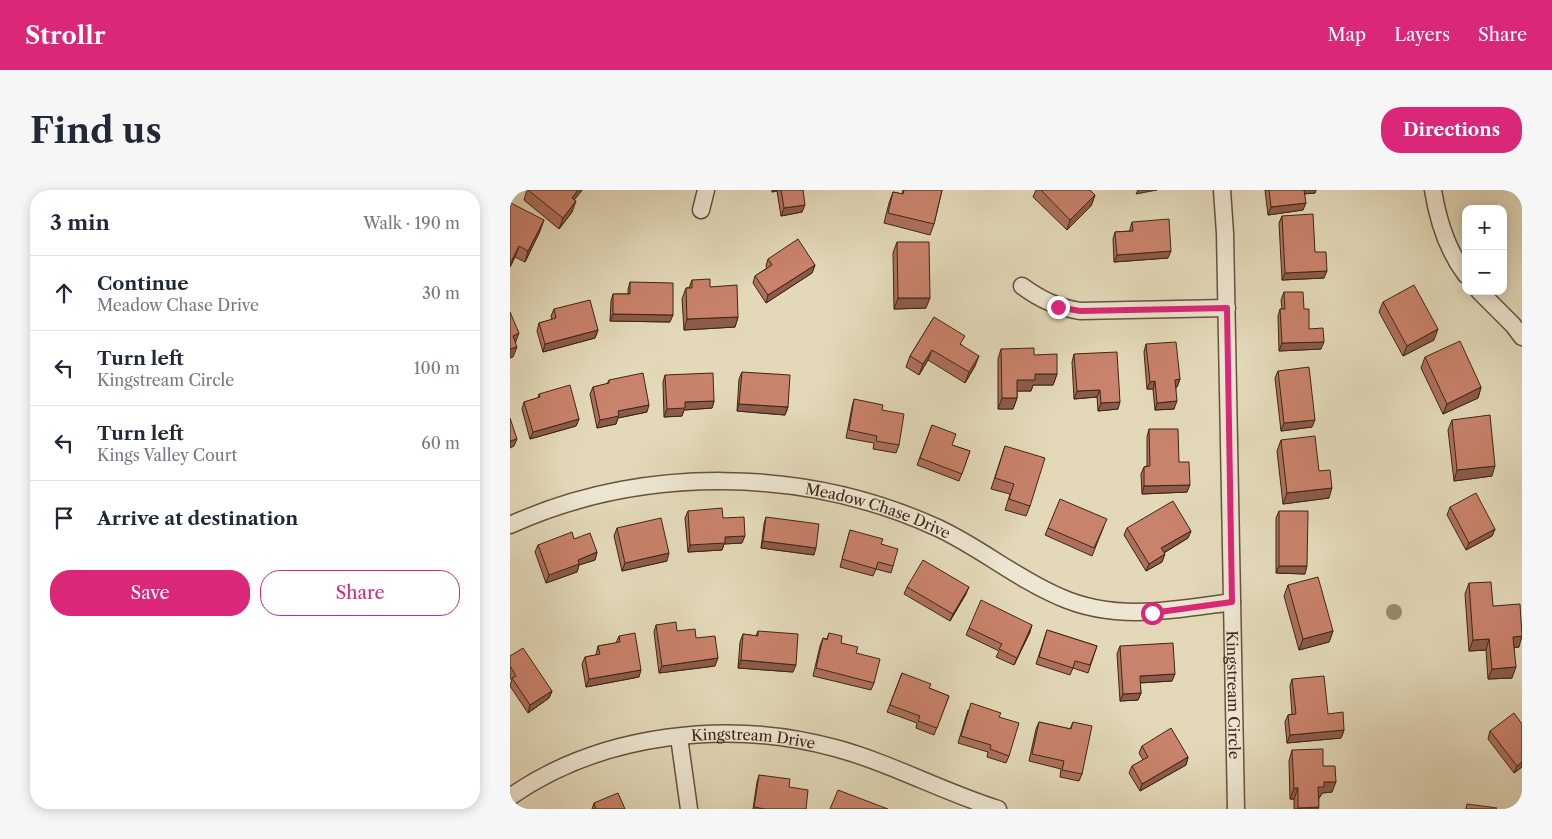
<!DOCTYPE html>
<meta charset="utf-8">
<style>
:root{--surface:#fff;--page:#f6f6f7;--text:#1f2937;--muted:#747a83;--line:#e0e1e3;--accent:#db2777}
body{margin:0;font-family:"Libre Caslon Text",serif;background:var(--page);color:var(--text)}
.controls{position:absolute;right:15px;top:15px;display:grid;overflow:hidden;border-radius:10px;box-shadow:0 2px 12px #0003}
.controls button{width:45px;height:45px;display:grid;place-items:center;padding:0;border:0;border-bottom:1px solid var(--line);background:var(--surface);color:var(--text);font:25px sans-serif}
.stop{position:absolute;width:15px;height:15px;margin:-11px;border:4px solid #db2777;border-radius:50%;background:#fff}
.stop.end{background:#db2777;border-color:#fff;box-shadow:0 1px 5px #0008}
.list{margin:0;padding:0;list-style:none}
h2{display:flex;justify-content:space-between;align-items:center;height:65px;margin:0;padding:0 20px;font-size:21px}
h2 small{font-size:16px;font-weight:400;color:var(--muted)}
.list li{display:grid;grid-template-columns:32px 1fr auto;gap:15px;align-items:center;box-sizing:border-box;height:75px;padding:0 20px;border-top:1px solid var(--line)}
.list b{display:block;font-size:19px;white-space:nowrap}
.list p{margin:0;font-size:16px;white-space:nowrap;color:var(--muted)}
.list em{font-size:16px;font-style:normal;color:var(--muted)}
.actions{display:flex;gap:10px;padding:15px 20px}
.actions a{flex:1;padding:11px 0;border:1px solid var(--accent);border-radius:20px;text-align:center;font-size:18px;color:var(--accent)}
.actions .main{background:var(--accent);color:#fff}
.icon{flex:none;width:28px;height:28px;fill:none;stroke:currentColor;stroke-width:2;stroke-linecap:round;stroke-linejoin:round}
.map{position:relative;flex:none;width:1012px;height:619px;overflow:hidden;border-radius:20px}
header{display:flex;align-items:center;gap:30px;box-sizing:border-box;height:70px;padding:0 25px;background:var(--accent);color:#fff}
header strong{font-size:24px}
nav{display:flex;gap:28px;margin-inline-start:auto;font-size:18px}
.intro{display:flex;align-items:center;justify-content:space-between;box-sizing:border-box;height:120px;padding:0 30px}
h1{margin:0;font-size:35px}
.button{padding:12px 22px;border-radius:20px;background:var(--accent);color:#fff;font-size:18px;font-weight:700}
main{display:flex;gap:30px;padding:0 30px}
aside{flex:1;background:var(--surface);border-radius:20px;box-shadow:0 2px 12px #0003}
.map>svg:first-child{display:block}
</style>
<header>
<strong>Strollr</strong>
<nav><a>Map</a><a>Layers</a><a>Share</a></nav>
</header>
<div class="intro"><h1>Find us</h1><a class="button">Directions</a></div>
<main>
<aside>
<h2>3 min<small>Walk · 190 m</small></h2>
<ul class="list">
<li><svg class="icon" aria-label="ahead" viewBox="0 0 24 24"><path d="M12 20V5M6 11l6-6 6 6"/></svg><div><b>Continue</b><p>Meadow Chase Drive</p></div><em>30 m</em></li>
<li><svg class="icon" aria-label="left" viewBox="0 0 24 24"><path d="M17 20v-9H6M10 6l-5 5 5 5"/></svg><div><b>Turn left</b><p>Kingstream Circle</p></div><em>100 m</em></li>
<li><svg class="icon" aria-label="left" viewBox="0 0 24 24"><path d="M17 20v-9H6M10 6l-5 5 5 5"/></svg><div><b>Turn left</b><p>Kings Valley Court</p></div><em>60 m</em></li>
<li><svg class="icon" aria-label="arrive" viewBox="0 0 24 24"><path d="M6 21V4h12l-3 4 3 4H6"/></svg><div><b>Arrive at destination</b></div></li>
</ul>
<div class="actions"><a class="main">Save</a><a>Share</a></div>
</aside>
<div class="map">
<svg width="1012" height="619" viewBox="0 0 1012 619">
<rect width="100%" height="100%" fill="#e3d9b9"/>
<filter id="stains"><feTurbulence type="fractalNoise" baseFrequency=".004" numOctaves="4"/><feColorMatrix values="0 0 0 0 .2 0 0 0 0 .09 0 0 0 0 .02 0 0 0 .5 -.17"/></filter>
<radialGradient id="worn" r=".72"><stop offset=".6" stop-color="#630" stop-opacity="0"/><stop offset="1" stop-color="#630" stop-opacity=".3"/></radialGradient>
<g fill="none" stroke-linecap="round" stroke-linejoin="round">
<!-- minor casing -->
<g stroke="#66533c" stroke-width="19">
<g id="minor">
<path id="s1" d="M712,0L715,43L726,619"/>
<path d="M923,0C928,31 937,60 956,85"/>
<path d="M191,20L196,0"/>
<path d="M512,96C531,110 547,117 570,121L717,118"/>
<path d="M969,101L1003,135L1012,147"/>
<path id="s2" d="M0,335C133,275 295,277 428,338C471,358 507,389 550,407C606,432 664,420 722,412"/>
<path d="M169,547L179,619"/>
<path id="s3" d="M0,607C91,543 219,529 325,558C381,573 433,602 488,619"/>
</g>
</g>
<!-- minor -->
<use href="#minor" stroke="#ede6d2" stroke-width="16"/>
</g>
<!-- trees -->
<circle fill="#978b6f" cx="884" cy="422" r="8"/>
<!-- wall -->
<path fill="#ad705c" stroke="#3d2613" d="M17,0H72L64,10L62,22L49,39L14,10Z
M262,0H293L292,22L271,26L267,1L262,2Z
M393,0H432L424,34L420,45L374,33L379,13L383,2L392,4Z
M526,0H580L585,5L581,16L557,40L523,7Z
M755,0H806L805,3L794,4L793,20L758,25Z
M0,16L30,41L15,72L5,67L0,77Z
M772,26L805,62L814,88L772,90L769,33Z
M622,32L658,68L604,72L603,49L605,42L620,41V39Z
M387,52L416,118L384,119L383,63Z
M258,69L305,75L302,83L256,113L243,93L245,86L257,78L256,76Z
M182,90L200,97L228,127L225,137L174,140L172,109L176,98H179Z
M120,92L160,132L100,131L101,111L103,104H118V100Z
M774,102L794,119L799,139L811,159L769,161L768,126L770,119H772L771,110Z
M873,112L924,150L893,166L869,122Z
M44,119L88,140L85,148L33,162L27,141L29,133L42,130L41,126Z
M424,127L452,155L465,176L455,193L418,170L409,185L396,177L400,166Z
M636,154L670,189L667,197H666L664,219L645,220L643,199H637L634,162Z
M491,159L524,165L547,184L543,195H523L521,201H507V208L503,219H488V169Z
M564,164L608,219L588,221L587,207L564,209L562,172Z
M915,167L971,197L968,208L933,224L911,178Z
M768,181L802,237L771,241L765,188Z
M232,182L278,217L275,225L227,221L229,189Z
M155,185L204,211L202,218L174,220L172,226L154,227L153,192Z
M99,190L137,222L108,228L106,234L87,238L80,204L83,197L97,194Z
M29,204L69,229L66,236L20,249L12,219L14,212L28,208Z
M344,209L372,220L389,255L386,263L363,259L364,253L336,248L342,217Z
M942,230L982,286L944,291L938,240Z
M422,235L442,255L460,261L449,291L407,275Z
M639,239L669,272L677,302L632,304L631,284L634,277L637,276V247Z
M771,250L809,281L819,308L773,314L767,261Z
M495,256L520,316L516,326L495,320L500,304L481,299Z
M940,317L985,339L982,346L956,360L937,325Z
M178,321L213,328L232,353L214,354L212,360L178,362L175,328Z
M769,321L795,384L766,383V328Z
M256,327L304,365L251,358L254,334Z
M594,336L582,366L535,345L538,338Z
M107,338L157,371L112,381L104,346Z
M617,338L681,341L678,348L654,363L652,372L636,381L614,345Z
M340,340L371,354L383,376L381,383L366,379L363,386L330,377Z
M64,349L87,362L85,370L69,375L67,382L36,393L25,362L28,355Z
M959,393L983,416L1009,457H1004L1002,488L978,489L976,460L959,461L955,404Z
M778,395L823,441L819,452L789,460L774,406Z
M397,397L456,404L440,431L394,404Z
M146,435L186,448L205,476L149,483L144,442Z
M459,438L520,442L504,475L486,467L489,461L456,445Z
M537,440L587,456L578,483L563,478L560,485L526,474Z
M248,441L283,482L228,478L230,452L233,444L246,446Z
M319,443L331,453L346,463L364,493L361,500L303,486L310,456L313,448L317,449Z
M109,446L129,487L76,497L72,474L75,467L86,465L88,456L106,453Z
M610,456L662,491L630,493L631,503L628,510L610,511L607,464Z
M0,466L42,501L39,508L18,523L0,496L2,490L0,488Z
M392,483L419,498L439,506L424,545L406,538L407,533L377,522Z
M782,489L834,540L831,548L777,553L775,532L778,525L782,524L780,496Z
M458,520L489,527L499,566L496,573L477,567L478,562L448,553Z
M529,532L560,539L563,532L572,584L569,591L550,587L551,579L519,571L526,539Z
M980,541L1012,577L1004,583L978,549Z
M632,556L678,567L676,575L630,601L619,583L622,576L633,570L629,563Z
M782,560L813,576L822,602L812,603L810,607L809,608L808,619H784V609H780L779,571Z
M249,585L279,597L296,619H243L247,592Z
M84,613L115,619H82Z"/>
<!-- shaded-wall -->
<path fill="#8d5b4b" stroke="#3d2613" d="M68,0H72L58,18L62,8Z
M263,0H268L267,1L262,2Z
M628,0H647L626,4Z
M792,0H806L805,3L791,4Z
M585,5L581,16L557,40L560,30Z
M66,11L62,22L49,39L53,28Z
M796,13L793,20L758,25L761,17Z
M295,15L292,22L271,26L274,18Z
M34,30L30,41L15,72L18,61Z
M9,56L5,67L0,77V74Z
M661,61L658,68L604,72L607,65Z
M305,75L302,83L256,113L258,105Z
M817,81L814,88L772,90L775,83Z
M388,108H420L416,118L384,119Z
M103,124L163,125L160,132L100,131Z
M228,127L225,137L174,140L177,129Z
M928,139L924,150L893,166L897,156Z
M88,140L85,148L33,162L35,154Z
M9,143L5,154L3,146Z
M814,152L811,159L769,161L772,153Z
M7,157L3,167L0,168V159Z
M422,160L418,170L409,185L413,174Z
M469,166L465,176L455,193L459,182Z
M525,184H547L543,195H523L521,201H503L507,190Z
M670,189L667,197H662L665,190Z
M645,191L643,199H637L640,192Z
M971,197L968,208L933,224L937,214Z
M590,200L587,207L564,209L567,201Z
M492,208H507L503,219H488Z
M204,211L202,218L174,220L172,226L154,227L157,219L175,212Z
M667,211L664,219L645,220L647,213Z
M610,212L608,219L588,221L591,213Z
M229,214L278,217L275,225L227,221Z
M139,215L137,222L108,228L106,234L87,238L90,230L108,221Z
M69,229L66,236L20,249L23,242Z
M805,230L802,237L771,241L774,233Z
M7,249L4,256L0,258V251Z
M985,276L982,286L944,291L947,280Z
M680,295L677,302L632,304L634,296Z
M822,298L819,308L773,314L777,303Z
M985,339L982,346L956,360L959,353Z
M681,341L678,348L648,366L651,358Z
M235,346L232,353L214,354L212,360L178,362L180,355L215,347Z
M253,351L306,358L304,365L251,358Z
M87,362L85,370L69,375L67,382L36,393L39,385L68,370Z
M159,363L157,371L112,381L115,373Z
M655,364L652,372L636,381L639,374Z
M769,376H797L795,384L766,383Z
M459,397L456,404L440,431L443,424Z
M522,435L520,442L504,475L507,468Z
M823,441L819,452L789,460L793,449Z
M1012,446L1009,457L999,458L1003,447Z
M979,449L976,460L959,461L963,450Z
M208,468L205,476L149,483L152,476Z
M231,470L286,475L283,482L228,478Z
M1006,477L1002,488L978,489L982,479Z
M131,480L129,487L76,497L79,489Z
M665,484L662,491L627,493L630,486Z
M42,501L39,508L18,523L20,515Z
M631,503L628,510L610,511L613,504Z
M834,540L831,548L777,553L780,545Z
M678,567L676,575L630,601L632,594Z
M1012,572V577L1004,583L1007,576Z
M814,592H826L822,602L812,603L810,607L804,608L808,597Z
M784,598H788L784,609H780Z
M809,617L808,619H788V618Z"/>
<!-- building -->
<path fill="#c9826b" stroke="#3d2613" d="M18,0H68L62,8L66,11L53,28Z
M271,0H293L295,15L274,18Z
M394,0H432L424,34L378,23L383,2L393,4Z
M531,0H580L585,5L560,30Z
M759,0H794L796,13L761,17Z
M1,13L34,30L18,61L9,56L0,74V16Z
M803,24L805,62H816L817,81L775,83L772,26Z
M659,29L661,61L607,65L605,42L623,41L622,32Z
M288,49L305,75L258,105L245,86L262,75L258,69Z
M387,52H419L420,108H388Z
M200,89V97L227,95L228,127L177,129L176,98H182V90Z
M120,92L163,93V125L103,124V104H120Z
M904,95L928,139L897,156L873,112Z
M774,102H793L794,119H799V139L813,138L814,152L772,153L770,119H775Z
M80,110L88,140L35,154L29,133L46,128L44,119Z
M0,122L9,143L3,146L7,157L0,159Z
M424,127L455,146L450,154L469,166L459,182L422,160L413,174L400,166Z
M950,151L971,197L937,214L915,167Z
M666,152L670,189L665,190L667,211L647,213L645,191L640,192L636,154Z
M524,158V165L547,164V184H525V190H507V208H492L491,159Z
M607,162L610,212L591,213L590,200L567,201L564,164Z
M799,177L805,230L774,233L768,181Z
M232,182L280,185L278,217L229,214Z
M133,183L139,215L108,221L109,226L90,230L83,197L99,193V190Z
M203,183L204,211L175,212V218L157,219L155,185Z
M60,195L69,229L23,242L14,212L30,207L29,204Z
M344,209L373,215L372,220L394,224L389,255L366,251L367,246L339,240Z
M980,225L985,276L947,280L942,230Z
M0,228L7,249L0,251Z
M422,235L446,244L442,255L460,261L452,284L410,268Z
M639,239H668L669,272H679L680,295L634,296V277L640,276Z
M805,246L809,281L820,280L822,298L777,303L771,250Z
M495,256L535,268L520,316L499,309L504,294L485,288Z
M966,303L985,339L959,353L940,317Z
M550,309L597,329L584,358L538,338Z
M663,311L681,341L651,358L655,364L639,374L617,338Z
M212,318L213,328L234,327L235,346L215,347V353L180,355L178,321Z
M769,321H798L797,376H769Z
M256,327L309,334L306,358L253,351Z
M151,328L159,363L115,373L107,338Z
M340,340L373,349L371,354L388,359L383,376L368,372L366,379L332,369Z
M62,342L64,349L80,343L87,362L68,370L69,374L39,385L28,355Z
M413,370L459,397L443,424L397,397Z
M808,387L823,441L793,449L778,395Z
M981,392L983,416L1010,414L1012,446L1003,447L1006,477L982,479L979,449L963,450L959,393Z
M471,410L522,435L507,468L489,459L492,454L459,438Z
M166,432L167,441L185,439L186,448L205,446L208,468L152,476L146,435Z
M537,440L587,456L580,475L565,471L563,478L529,467Z
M248,441L288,444L286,475L231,470L233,444L248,446Z
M125,443L131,480L79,489L75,467L90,464L88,456L110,452L109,446Z
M319,443L332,446L331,453L348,457L346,463L370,469L364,493L306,478L313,448L317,450Z
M663,453L665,484L630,486L631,503L613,504L610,456Z
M13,458L42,501L20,515L2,488L6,486L0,476V466Z
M392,483L421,494L419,498L439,506L427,538L408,531L410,526L380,515Z
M814,486L818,524L833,522L834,540L780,545L778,525L786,524L782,489Z
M461,513L491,523L489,527L509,533L499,566L480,559L481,555L451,546Z
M1004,523L1012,534V572L1007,576L980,541Z
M529,532L561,539L563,532L582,536L572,584L552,580L554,571L522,564Z
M661,538L678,567L632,594L622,576L638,567L632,556Z
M813,559V576H825L826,592H814V597H808L809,617L788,618V598H784L782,560Z
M249,585L280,589L279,597L298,600L296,619H255L244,617Z
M328,600L378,619H320Z
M108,603L115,619H86L84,613Z
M957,614L987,618L986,619H956Z"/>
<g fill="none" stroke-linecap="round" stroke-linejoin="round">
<!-- route -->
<path stroke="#db2777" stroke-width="6" d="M548,117L570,121L717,118L722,412L642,423"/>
</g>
<g text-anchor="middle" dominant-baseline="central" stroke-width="5" stroke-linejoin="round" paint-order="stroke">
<!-- street labels -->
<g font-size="15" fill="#3d2613" stroke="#ede6d2">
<text stroke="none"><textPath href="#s2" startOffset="378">Meadow Chase Drive</textPath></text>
<text stroke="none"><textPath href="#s1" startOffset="505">Kingstream Circle</textPath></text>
<text stroke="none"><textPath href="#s3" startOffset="256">Kingstream Drive</textPath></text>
</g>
</g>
<rect width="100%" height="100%" filter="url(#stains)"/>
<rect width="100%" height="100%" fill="url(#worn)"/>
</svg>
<div class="controls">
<button>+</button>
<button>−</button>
</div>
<div class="stop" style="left:642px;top:423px"></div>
<div class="stop end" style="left:548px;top:117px"></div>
</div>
</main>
